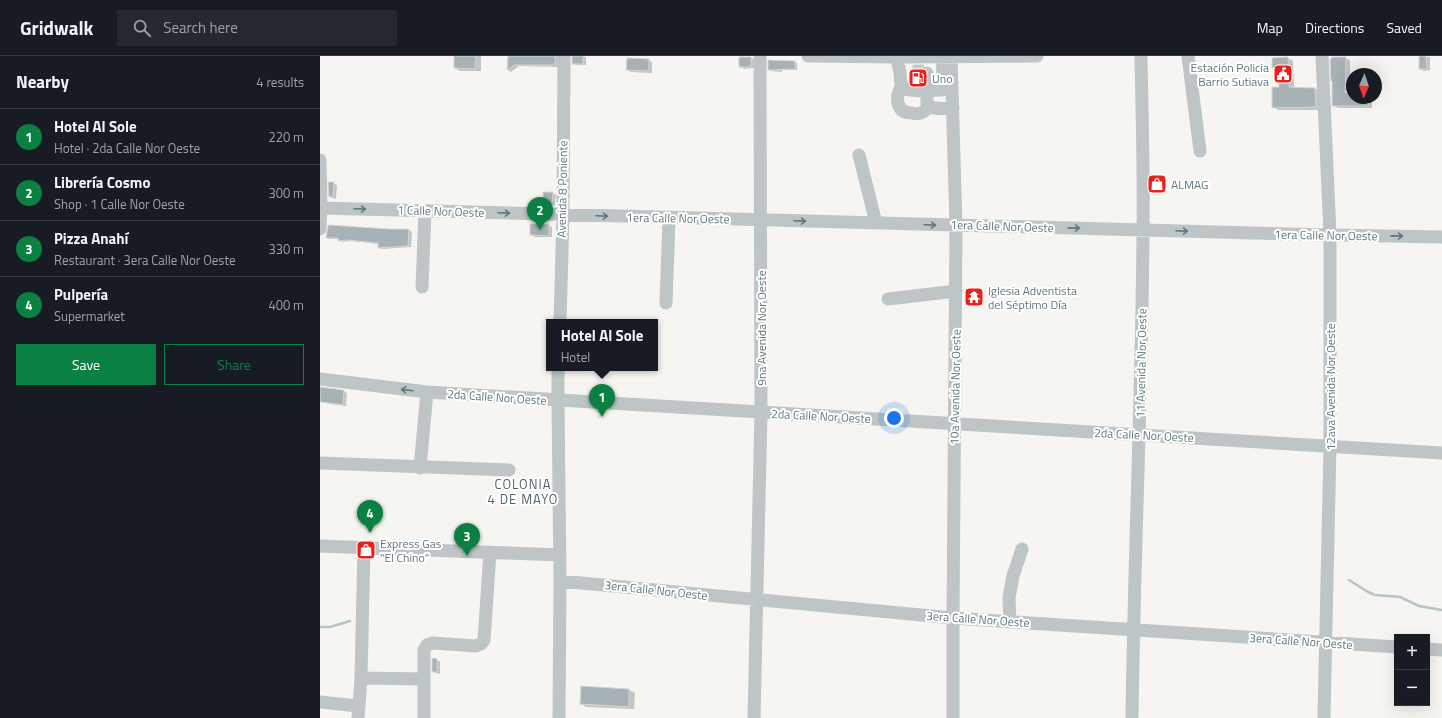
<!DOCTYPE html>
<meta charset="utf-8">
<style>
:root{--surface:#171b24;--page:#242831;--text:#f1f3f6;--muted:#9ea1a6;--line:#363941;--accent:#0b8043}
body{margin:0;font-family:"Titillium Web",sans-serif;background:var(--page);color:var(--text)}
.controls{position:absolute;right:12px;bottom:12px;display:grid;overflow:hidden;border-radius:0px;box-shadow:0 4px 16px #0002}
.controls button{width:36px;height:36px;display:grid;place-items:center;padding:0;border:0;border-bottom:1px solid var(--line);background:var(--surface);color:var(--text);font:20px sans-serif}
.compass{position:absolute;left:1026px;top:12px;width:36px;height:36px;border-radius:50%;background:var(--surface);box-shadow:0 4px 16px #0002;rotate:182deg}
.you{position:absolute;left:574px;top:362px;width:14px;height:14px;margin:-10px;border:3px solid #fff;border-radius:50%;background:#1a73e8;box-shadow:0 0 0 6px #1a73e833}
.badge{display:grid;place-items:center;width:26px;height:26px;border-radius:50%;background:var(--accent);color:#fff;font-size:13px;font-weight:700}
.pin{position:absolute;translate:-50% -33px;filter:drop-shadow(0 1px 2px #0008)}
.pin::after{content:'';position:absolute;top:21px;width:14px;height:12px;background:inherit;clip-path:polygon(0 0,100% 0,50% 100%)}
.popup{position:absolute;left:226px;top:263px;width:112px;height:52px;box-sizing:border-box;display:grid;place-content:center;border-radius:0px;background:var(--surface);filter:drop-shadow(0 1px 3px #0005);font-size:13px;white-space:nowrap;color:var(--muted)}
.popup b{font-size:15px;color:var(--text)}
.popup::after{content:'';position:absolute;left:50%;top:100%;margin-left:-8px;border:8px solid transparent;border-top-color:var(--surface)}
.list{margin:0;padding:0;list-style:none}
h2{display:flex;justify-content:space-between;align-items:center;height:52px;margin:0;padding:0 16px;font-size:17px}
h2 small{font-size:13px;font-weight:400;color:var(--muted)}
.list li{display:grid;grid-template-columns:26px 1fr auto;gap:12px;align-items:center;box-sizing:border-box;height:56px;padding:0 16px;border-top:1px solid var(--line)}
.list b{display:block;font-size:15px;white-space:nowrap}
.list p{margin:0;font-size:13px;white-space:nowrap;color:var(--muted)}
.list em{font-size:13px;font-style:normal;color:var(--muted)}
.actions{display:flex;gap:8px;padding:12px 16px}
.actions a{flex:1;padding:9px 0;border:1px solid var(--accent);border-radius:0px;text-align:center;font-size:14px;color:var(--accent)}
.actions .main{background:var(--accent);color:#fff}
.icon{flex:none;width:22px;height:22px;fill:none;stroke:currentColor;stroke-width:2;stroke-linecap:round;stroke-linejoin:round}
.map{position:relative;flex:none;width:1122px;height:662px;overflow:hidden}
header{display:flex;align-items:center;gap:24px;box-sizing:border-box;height:56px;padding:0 20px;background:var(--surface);border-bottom:1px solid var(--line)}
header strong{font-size:19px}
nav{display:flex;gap:22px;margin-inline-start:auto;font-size:14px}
.search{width:280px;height:36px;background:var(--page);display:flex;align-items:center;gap:10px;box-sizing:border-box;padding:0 14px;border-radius:0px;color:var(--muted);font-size:15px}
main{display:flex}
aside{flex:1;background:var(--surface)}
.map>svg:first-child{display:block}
</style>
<header>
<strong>Gridwalk</strong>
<div class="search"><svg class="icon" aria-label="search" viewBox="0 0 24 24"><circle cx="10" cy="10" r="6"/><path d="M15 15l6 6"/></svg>Search here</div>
<nav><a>Map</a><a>Directions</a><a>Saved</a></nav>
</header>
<main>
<aside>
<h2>Nearby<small>4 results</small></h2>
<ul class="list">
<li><span class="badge">1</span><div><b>Hotel Al Sole</b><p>Hotel · 2da Calle Nor Oeste</p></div><em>220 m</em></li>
<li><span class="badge">2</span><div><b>Librería Cosmo</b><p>Shop · 1 Calle Nor Oeste</p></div><em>300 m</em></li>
<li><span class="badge">3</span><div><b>Pizza Anahí</b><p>Restaurant · 3era Calle Nor Oeste</p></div><em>330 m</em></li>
<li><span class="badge">4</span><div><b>Pulpería</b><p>Supermarket</p></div><em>400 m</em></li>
</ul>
<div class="actions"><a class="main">Save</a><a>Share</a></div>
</aside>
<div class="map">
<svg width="1122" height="662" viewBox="0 0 1122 662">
<rect width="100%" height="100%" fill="#f6f5f1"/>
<!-- shadow -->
<path fill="#0003" d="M135,0H161V15H140L135,12Z
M189,0H238V11L199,10L191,16L188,14Z
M253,0L266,1V9H256L253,7Z
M1100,0L1110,1V14L1104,15L1100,13Z
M431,2L434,4V12L424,13L420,11Z
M968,2L973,5L974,32L995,33L1000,35L1001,54H958L953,51L960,32L958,14L953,11Z
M1025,2L1030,4V38H1032V42H1052V52H1018L1013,50Z
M329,4L332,6V17L311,16L307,14Z
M475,6L477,7V14H462V16L452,15L449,14Z
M594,10H604L601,14L600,27L593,26Z
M843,125L846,127V134H836L832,132Z
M13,127L17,129L16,143L10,141Z
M224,137H233L236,139L235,149L227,150L224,148Z
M228,169L232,171V181H215L211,179Z
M69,174H89L92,176L91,191L62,193L59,191V188L31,185L22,186L19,183H10L7,181Z
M0,332L23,335L27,337L26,350L0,346Z
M117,604L120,606V618L113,616Z
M262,631L309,634L315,637L314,653L266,651L261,647Z"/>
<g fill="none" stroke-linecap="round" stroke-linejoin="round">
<!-- stream -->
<path stroke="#b4c6c7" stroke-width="2.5" d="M1029,524L1037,529L1048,536L1055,539L1080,541L1099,550L1122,554
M0,571H10L30,565"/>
</g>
<!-- building -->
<path fill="#a6b2b5" stroke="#d7d6d4" d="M134,0H156L155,13L134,12Z
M188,0H235V9H195L187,14Z
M252,0H263V8H252Z
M1099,0H1106L1107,13H1099Z
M419,1H431V11H419Z
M968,1L969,31L995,32L996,51L952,52V31H959L958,11L952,12V2Z
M1013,1H1026L1025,37H1032V42H1048V50H1012V25H1011L1010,3Z
M307,2L329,3V15L306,14Z
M448,4L475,5V13L448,14Z
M593,9H604L600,13L599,27L592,26Z
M831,124H843V132L831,133Z
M8,126H14L13,141H9Z
M223,136H233L232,148L223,149Z
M210,168H229V180L210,179Z
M9,169L69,173H89L88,190L58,192V187L27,184L18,185V182H6L8,170Z
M0,331L24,334L23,349L0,346Z
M112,602L117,603V616H112Z
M261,630L309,633V651L260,648Z"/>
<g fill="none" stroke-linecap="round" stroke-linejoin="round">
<!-- minor-tunnel -->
<path stroke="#d0d6d4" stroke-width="13" stroke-dasharray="13 6" stroke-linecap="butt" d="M592,17H604"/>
<!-- minor -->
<path stroke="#bec5c7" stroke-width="13" d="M488,0L576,1L717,0
M576,0L580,16L581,31C592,37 610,34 622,34L623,2
M631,0L636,169L633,562V662
M868,0L880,95
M1002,0L1010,179V390L1004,662
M607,17V48C613,55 624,52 633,52
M581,31C575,42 576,57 592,57C594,58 599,58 601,57C604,56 607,53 609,51
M539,99L556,167
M0,104L1,152L0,173
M0,152L1010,179L1122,181
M102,231L105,155
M568,243L636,235
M346,247L349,162
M240,266L243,159L244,0
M238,312V344L240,525L239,662
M0,323L107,336L1122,397
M0,407L189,414
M100,412L107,336
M0,490L240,499
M240,525L633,562L1077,591
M690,566L689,542L693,520L702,493
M1107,593L1122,594
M41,622L104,623
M0,646L38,650
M38,662L41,622L44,491
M104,662V594L107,589L113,587L156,590L161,588L164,584L170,496
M434,662L441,357L440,0
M812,662C814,500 822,338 823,176C824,118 822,59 821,0"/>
</g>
<!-- one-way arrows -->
<defs><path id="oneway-shaft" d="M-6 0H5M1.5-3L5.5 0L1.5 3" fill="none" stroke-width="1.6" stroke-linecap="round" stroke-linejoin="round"/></defs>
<g stroke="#5f787e">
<use href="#oneway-shaft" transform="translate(40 153) rotate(2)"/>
<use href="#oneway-shaft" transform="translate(184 157) rotate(2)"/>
<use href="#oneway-shaft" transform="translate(282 160) rotate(2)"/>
<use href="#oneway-shaft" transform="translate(480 165) rotate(2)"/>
<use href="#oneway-shaft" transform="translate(610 169) rotate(2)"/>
<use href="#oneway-shaft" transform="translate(754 172) rotate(1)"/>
<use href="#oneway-shaft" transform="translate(862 175) rotate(2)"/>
<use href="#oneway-shaft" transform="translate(1077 180) rotate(1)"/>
<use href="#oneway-shaft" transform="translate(87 334) rotate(-173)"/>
</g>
<!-- icons -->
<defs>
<g id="civic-square" transform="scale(1)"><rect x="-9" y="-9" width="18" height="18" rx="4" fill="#ec1f1b" stroke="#fff"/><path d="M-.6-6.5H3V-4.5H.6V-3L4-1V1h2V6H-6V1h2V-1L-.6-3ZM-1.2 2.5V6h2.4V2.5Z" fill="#fff"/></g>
<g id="fuel-square" transform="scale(1)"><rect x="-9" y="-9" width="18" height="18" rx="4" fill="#ec1f1b" stroke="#fff"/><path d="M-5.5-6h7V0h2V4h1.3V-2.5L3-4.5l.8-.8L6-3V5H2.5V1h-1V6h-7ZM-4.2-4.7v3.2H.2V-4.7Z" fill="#fff"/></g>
<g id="shop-square" transform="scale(1)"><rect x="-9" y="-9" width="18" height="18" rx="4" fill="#ec1f1b" stroke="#fff"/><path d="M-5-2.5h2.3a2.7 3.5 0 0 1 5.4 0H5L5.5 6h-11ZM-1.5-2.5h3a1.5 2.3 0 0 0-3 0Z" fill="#fff"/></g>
<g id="temple-square" transform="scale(1)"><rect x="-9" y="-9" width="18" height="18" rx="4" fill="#ec1f1b" stroke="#fff"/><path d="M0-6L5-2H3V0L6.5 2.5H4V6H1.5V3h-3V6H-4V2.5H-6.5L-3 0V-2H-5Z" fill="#fff"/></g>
</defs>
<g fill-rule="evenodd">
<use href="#civic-square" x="963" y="18"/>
<use href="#fuel-square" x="598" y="22"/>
<use href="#shop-square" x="837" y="128"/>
<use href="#temple-square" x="654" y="241"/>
<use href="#shop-square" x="46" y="494"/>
</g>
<g text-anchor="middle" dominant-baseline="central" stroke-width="4" stroke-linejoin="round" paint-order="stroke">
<!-- poi labels -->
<g font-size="12" fill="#5f787e" stroke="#fff" text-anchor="start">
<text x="949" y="11" text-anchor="end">Estación Policia<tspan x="949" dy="14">Barrio Sutiava</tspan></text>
<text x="612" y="22">Uno</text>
<text x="851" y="128">ALMAG</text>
<text x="668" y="234">Iglesia Adventista<tspan x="668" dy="14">del Séptimo Día</tspan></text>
<text x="60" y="487">Express Gas<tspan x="60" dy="14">"El Chino"</tspan></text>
</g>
<!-- street labels -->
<g font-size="12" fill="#5f787e" stroke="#fff">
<text transform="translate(242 133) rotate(-89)">Avenida 8 Poniente</text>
<text transform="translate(121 155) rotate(2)">1 Calle Nor Oeste</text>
<text transform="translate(358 162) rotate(1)">1era Calle Nor Oeste</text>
<text transform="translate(682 170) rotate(2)">1era Calle Nor Oeste</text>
<text transform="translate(1006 179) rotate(1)">1era Calle Nor Oeste</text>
<text transform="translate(441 272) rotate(-90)">9na Avenida Nor Oeste</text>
<text transform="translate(821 307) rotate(-89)">11 Avenida Nor Oeste</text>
<text transform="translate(635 331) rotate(-89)">10a Avenida Nor Oeste</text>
<text transform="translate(1010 331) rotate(-90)">12ava Avenida Nor Oeste</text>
<text transform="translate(177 341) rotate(4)">2da Calle Nor Oeste</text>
<text transform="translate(501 360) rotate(3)">2da Calle Nor Oeste</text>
<text transform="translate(824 379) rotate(3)">2da Calle Nor Oeste</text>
<text transform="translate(336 534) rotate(6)">3era Calle Nor Oeste</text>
<text transform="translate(658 563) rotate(4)">3era Calle Nor Oeste</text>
<text transform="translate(981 585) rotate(4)">3era Calle Nor Oeste</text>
</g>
<!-- neighbourhood labels -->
<g font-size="13" letter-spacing="1" fill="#516469" stroke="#fff">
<text x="203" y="428">COLONIA<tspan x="203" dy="15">4 DE MAYO</tspan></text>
</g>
</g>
</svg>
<div class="controls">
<button>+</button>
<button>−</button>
</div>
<svg class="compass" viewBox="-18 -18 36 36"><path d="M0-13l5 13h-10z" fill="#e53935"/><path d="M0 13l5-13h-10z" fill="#9ea1a6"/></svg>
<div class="you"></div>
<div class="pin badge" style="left:282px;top:361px">1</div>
<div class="popup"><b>Hotel Al Sole</b>Hotel</div>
<div class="pin badge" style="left:220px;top:174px">2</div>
<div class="pin badge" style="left:147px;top:500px">3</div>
<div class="pin badge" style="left:50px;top:477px">4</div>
</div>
</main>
